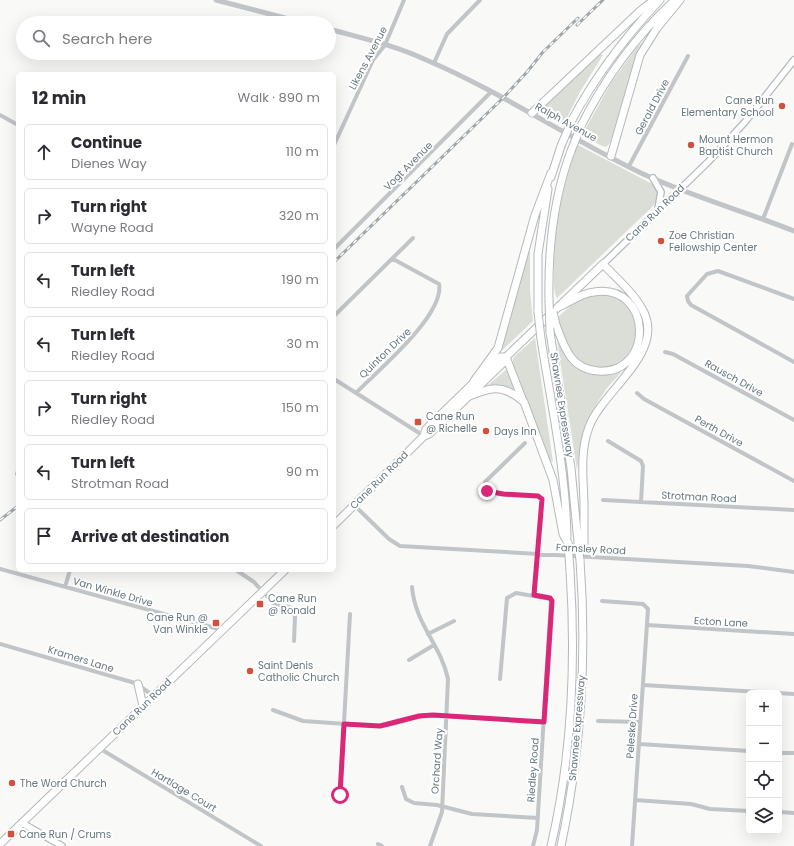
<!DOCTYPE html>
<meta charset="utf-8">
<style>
:root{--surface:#fff;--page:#f7f7f7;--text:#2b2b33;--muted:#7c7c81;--line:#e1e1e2}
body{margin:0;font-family:Poppins,sans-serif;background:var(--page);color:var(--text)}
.controls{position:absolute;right:12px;bottom:12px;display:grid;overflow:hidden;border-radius:6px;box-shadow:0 4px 16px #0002}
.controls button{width:36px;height:36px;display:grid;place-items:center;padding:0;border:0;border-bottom:1px solid var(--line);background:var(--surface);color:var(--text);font:20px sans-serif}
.stop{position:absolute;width:12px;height:12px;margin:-9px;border:3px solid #db2777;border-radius:50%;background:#fff}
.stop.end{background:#db2777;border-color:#fff;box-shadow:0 1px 4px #0008}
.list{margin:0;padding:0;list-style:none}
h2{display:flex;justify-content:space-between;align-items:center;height:52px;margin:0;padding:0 16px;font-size:17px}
h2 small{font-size:13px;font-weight:400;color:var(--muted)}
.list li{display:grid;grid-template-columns:26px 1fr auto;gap:12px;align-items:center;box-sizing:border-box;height:56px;margin:0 8px 8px;padding:0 8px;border:1px solid var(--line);border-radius:6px}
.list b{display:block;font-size:15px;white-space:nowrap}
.list p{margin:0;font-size:13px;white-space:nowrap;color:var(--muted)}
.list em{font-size:13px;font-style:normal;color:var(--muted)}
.icon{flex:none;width:22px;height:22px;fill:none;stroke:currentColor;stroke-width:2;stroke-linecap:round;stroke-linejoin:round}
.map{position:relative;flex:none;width:794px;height:846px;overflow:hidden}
.search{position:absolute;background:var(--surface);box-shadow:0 4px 16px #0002;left:16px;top:16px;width:320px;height:44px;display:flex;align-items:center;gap:10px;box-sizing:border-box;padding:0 14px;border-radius:22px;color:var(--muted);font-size:15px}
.panel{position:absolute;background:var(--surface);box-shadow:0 4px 16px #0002;left:16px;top:72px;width:320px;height:500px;border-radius:6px}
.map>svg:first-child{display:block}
</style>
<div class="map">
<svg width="794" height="846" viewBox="0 0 794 846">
<rect width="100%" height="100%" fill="#f9f9f7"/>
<!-- green -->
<path fill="#daded7" d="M643,42L637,54L610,143L606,147L602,146L582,135L611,83L637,47Z
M599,54L603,55L581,90L563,125L543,114L545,106Z
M578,145L654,185C660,192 659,199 653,206L557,298C553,291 554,279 554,271C554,228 562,185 578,145Z
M526,251H530V291L533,321L496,356Z
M589,295C595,295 604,293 610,295C619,297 627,305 631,312C651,349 608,385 575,359C563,350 561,331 558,317L576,301Z
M535,338L552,455L553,461L550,462L512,363L514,357Z
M557,341L566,356L579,368L624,367C620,376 610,383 605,391C587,416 581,440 577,470Z
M507,369L514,390L499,385L487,386Z"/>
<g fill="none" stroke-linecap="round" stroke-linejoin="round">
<!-- secondary casing -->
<g stroke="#b3b9bd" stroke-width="8">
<path id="secondary" d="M653,178L661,192L658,209
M603,264L708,162L745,122L794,60
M22,823L62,846"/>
</g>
<!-- trunk casing -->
<g stroke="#b4b9bb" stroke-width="9">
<path id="trunk" d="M424,436L429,434L441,423L505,361L506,357L603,264
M334,525L424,436L426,429L495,362L500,357H506
M138,684L143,706
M0,844L285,570"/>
</g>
<!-- motorway casing -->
<g stroke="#b4b9bb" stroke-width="9">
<path id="motorway" d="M532,113L640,11L654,0
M572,120C596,75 625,37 660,0
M581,126C605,78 636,36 675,0
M611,156L640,55L657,28L680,0
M551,177L561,146
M549,300C548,249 553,199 571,151
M538,312V254L548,189
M556,325C564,346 570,369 598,371C655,375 653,283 594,292C582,293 571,301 561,306
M550,332L571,468L579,553
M541,339C551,404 566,471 567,537
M506,357L523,401
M474,381L498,348L535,215L551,173
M465,398C490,387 502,383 524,402L553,480L563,534L568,543
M579,553L584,547C584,532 584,517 584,502C583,476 580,451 589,427C604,388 669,351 641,307C632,291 616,278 603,264
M551,846C572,756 576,662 570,570
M561,846C581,752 587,655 580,560"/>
</g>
<!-- minor -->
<path stroke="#c1c5c8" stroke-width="4" d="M434,63L447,34L480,0
M0,115L18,125
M334,145L373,60L385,45L404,0
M629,166L688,56
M763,219L792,144
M334,249L491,92
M794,299L718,271L707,274L687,296L688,301L691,305L794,362
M334,316L413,238
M665,352L673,354L794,420
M334,379L424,436
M356,393C377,371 445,315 439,284L393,259
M637,393L644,399L794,481
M608,441L641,461L643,466L641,502
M525,443L485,482L484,487C490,496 527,495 538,496L542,499L534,595
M17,474L18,471
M603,500L794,510
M354,505L389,539L400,546L748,566L794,572
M0,569L222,630
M236,570L254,582L273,603L292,608L295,617L294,641
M65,587L70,570
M412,587C415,624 441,645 448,679L442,812L430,846
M602,601L643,604L648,609L632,846
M647,625L794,634
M428,634L454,621
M0,644L135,683L154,696
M409,660L434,645
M500,679L507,598L516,593L551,599L537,830L533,846
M643,685L794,694
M273,710L303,721L375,726L388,725L425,715L544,722
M598,721L640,722
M639,744L749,751
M99,748L261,846
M779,753H794
M402,787L406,799L414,803L437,805L472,814L538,818
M340,795L350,614
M635,800L691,804L710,809L749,811
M779,812L794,813
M378,844L382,846"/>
<!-- tertiary -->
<path stroke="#c1c5c8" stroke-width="5" d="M216,0L304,23
M329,29C361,38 394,45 424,59C500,91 568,138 641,173C690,196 744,211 794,231"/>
<!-- secondary -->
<use href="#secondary" stroke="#fff" stroke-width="5.5"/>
<!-- trunk -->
<use href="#trunk" stroke="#fff" stroke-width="7"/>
<!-- motorway -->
<use href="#motorway" stroke="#fff" stroke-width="7"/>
<!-- rail casing -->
<g stroke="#a1a8ac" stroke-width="3">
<path id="rail" d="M577,25L603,0
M334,262L503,98L527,72L543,52L578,18
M0,520L18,506"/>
</g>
<!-- rail -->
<use href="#rail" stroke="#fff" stroke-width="1.5" stroke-dasharray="4.5" stroke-linecap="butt"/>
<!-- motorway-bridge casing -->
<g stroke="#b4b9bb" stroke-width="9" stroke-linecap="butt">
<path id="motorway-bridge" d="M561,146L572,120
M571,151L581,126
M549,300L550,332
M538,312L541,339
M553,312L556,325
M568,543L570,570
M579,553L580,560"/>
</g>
<!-- motorway-bridge -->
<use href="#motorway-bridge" stroke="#fff" stroke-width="7"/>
</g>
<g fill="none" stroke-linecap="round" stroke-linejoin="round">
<!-- route -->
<path stroke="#db2777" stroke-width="5" d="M340,795L344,724L380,726L419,716L433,715L544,722L552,601L550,598L534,595L542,499L538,496L503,494L487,491"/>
</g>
<!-- markers -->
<g fill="#d2503e" stroke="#fff" stroke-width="1.5">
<circle cx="782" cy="106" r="4"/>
<circle cx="691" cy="145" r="4"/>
<circle cx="661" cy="241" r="4"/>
<rect x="414" y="418" width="8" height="8" rx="2"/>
<circle cx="486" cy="431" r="4"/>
<rect x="256" y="600" width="8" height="8" rx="2"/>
<rect x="212" y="619" width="8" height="8" rx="2"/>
<circle cx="250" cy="671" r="4"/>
<circle cx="12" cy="783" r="4"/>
<rect x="7" y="830" width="8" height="8" rx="2"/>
</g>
<g text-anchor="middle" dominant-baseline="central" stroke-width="4" stroke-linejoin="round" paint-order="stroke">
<!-- street labels -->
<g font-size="10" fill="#66777f" stroke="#fff">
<text transform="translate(368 58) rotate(-62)">Likens Avenue</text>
<text transform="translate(652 107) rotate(-62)">Gerald Drive</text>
<text transform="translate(566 122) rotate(29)">Ralph Avenue</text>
<text transform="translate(408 166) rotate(-45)">Vogt Avenue</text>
<text transform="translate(655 213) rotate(-44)">Cane Run Road</text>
<text transform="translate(385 353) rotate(-44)">Quinton Drive</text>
<text transform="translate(734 378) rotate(29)">Rausch Drive</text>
<text transform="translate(562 405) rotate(81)">Shawnee Expressway</text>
<text transform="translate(719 431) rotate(29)">Perth Drive</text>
<text transform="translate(379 480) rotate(-45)">Cane Run Road</text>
<text transform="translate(699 497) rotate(3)">Strotman Road</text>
<text transform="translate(591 549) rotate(3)">Farnsley Road</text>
<text transform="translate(113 592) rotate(16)">Van Winkle Drive</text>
<text transform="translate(721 622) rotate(3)">Ecton Lane</text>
<text transform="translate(81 659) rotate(17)">Kramers Lane</text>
<text transform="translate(142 707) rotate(-44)">Cane Run Road</text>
<text transform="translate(632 726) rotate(-86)">Peleske Drive</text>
<text transform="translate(577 728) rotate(-85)">Shawnee Expressway</text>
<text transform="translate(437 761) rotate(-86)">Orchard Way</text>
<text transform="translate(533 770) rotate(-86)">Riedley Road</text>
<text transform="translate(184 790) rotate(31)">Hartlage Court</text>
</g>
<!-- poi labels -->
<g font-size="10" fill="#66777f" stroke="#fff" text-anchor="start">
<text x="774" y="100" text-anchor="end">Cane Run<tspan x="774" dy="12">Elementary School</tspan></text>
<text x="699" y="139">Mount Hermon<tspan x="699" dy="12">Baptist Church</tspan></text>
<text x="669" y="235">Zoe Christian<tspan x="669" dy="12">Fellowship Center</tspan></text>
<text x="426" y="416">Cane Run<tspan x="426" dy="12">@ Richelle</tspan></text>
<text x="494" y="431">Days Inn</text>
<text x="268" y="598">Cane Run<tspan x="268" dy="12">@ Ronald</tspan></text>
<text x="208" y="617" text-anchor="end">Cane Run @<tspan x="208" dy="12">Van Winkle</tspan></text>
<text x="258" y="665">Saint Denis<tspan x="258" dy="12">Catholic Church</tspan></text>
<text x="20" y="783">The Word Church</text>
<text x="19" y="834">Cane Run / Crums</text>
</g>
</g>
</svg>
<div class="controls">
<button>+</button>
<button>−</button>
<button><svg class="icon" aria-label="locate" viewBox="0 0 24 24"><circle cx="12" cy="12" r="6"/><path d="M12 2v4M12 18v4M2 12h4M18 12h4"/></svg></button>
<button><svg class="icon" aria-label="layers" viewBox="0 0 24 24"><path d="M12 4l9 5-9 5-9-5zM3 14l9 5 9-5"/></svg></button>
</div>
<div class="stop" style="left:340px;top:795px"></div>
<div class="stop end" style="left:487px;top:491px"></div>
<div class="search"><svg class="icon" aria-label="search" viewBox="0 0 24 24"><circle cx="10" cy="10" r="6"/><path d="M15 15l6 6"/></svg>Search here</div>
<section class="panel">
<h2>12 min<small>Walk · 890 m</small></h2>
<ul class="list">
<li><svg class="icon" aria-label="ahead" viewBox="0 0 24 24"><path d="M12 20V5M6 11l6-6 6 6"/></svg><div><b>Continue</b><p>Dienes Way</p></div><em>110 m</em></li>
<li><svg class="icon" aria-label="right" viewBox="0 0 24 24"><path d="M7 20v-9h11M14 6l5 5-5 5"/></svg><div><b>Turn right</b><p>Wayne Road</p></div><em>320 m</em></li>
<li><svg class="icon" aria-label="left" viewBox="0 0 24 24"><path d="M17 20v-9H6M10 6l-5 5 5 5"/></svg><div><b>Turn left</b><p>Riedley Road</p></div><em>190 m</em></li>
<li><svg class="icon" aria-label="left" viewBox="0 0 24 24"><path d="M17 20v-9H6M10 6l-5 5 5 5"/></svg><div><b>Turn left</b><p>Riedley Road</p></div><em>30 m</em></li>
<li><svg class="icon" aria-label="right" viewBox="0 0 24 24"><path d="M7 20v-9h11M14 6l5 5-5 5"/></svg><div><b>Turn right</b><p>Riedley Road</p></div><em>150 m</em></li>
<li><svg class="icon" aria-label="left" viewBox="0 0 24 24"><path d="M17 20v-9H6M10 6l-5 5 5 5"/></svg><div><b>Turn left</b><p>Strotman Road</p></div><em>90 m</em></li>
<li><svg class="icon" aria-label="arrive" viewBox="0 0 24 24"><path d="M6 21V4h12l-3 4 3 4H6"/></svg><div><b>Arrive at destination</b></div></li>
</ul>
</section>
</div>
